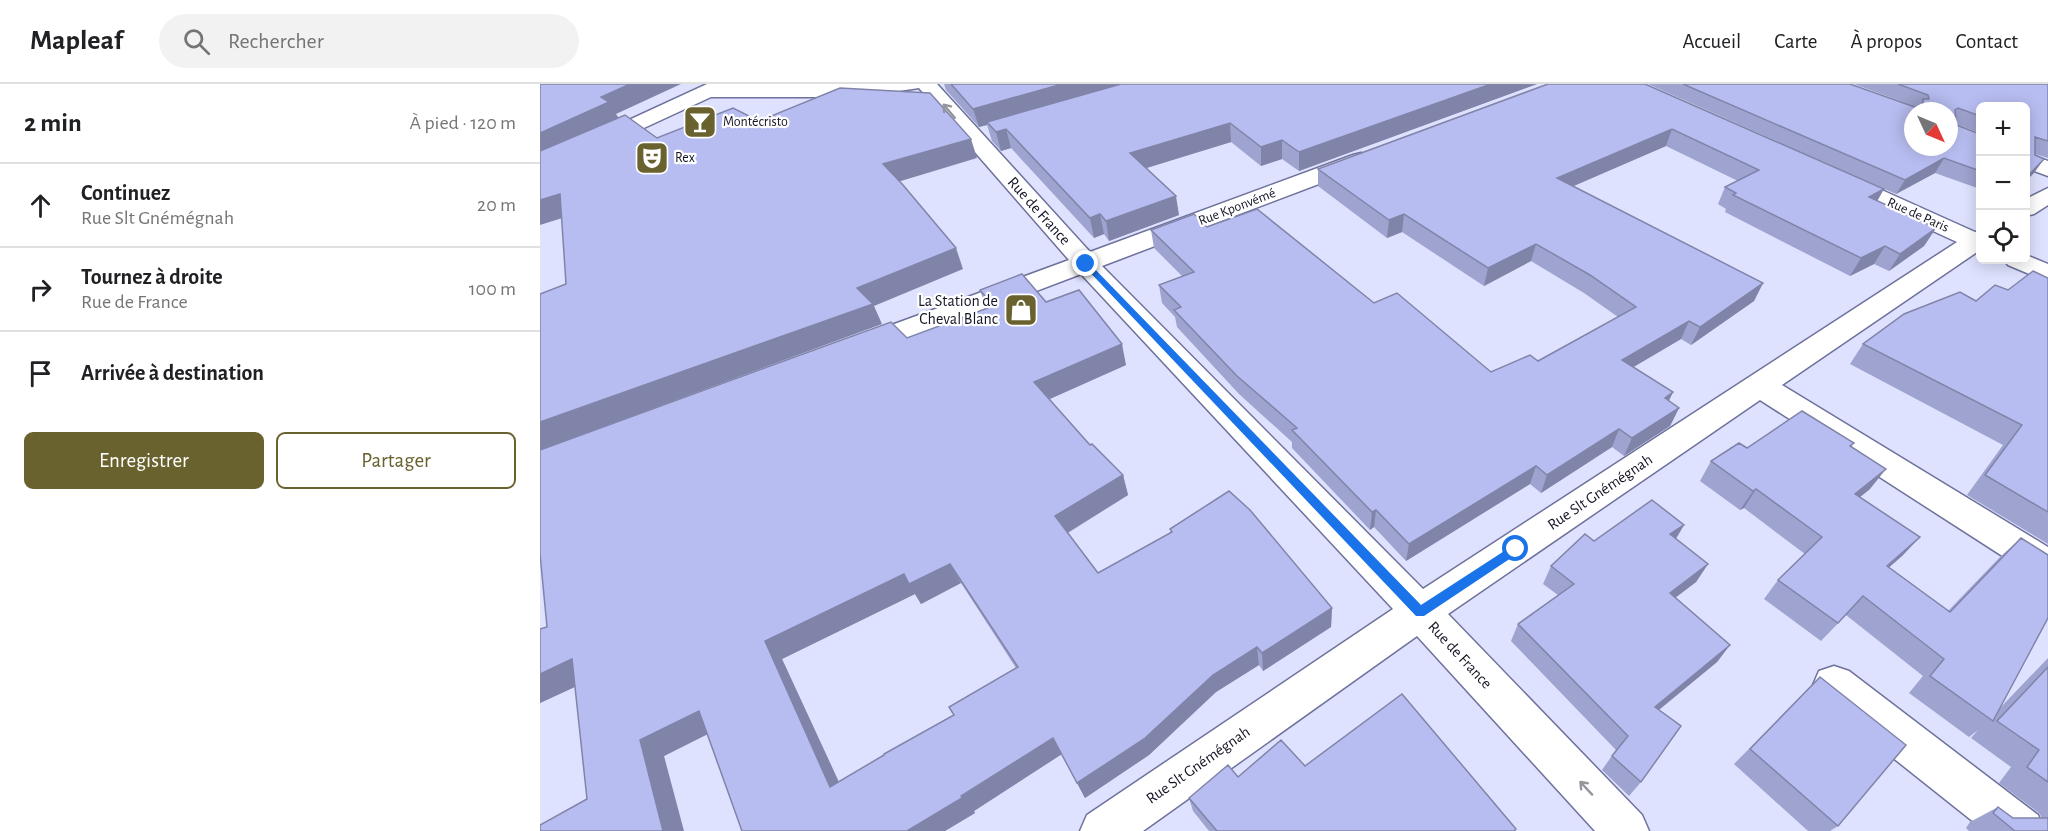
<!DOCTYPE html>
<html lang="fr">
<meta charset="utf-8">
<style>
:root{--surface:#fff;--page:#f2f2f2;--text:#202124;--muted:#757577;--line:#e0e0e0;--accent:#6a622e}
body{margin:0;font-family:"Alegreya Sans",sans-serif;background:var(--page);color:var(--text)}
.controls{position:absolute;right:18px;top:18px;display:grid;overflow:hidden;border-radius:9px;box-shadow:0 3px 15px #0003}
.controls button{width:54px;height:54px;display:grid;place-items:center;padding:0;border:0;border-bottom:2px solid var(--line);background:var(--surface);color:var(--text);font:30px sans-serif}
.compass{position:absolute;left:1364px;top:18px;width:54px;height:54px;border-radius:50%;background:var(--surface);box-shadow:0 3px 15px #0003;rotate:134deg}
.stop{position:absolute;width:18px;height:18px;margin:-14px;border:4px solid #1a73e8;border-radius:50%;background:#fff}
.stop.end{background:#1a73e8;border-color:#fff;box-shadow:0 2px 6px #0008}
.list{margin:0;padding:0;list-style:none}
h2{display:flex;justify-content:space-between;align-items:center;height:78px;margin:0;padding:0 24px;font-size:26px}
h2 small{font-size:20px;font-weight:400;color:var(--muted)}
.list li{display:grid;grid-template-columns:39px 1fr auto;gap:18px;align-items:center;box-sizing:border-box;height:84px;padding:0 24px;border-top:2px solid var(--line)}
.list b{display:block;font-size:22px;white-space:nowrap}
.list p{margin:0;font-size:20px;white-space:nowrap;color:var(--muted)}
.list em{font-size:20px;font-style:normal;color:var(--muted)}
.actions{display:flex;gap:12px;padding:18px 24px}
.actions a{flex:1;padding:14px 0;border:2px solid var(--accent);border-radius:9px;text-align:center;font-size:21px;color:var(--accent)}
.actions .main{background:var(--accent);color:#fff}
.icon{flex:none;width:33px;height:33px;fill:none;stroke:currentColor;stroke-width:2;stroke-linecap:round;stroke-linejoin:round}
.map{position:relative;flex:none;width:1508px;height:747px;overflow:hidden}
header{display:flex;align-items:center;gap:36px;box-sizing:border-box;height:84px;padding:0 30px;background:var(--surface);border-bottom:2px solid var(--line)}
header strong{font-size:28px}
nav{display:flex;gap:33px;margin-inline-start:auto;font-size:21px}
.search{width:420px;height:54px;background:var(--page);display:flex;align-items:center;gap:15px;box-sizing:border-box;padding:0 21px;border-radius:33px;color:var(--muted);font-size:22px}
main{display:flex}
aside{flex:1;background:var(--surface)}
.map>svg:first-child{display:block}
</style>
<header>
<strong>Mapleaf</strong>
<div class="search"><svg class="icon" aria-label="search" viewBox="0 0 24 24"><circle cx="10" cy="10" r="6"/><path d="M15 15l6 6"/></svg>Rechercher</div>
<nav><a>Accueil</a><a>Carte</a><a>À propos</a><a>Contact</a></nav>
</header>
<main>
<aside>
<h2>2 min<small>À pied · 120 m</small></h2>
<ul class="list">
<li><svg class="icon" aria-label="ahead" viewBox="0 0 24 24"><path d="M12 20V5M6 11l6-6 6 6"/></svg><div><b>Continuez</b><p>Rue Slt Gnémégnah</p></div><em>20 m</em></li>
<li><svg class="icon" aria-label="right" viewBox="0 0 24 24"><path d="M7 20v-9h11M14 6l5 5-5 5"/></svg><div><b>Tournez à droite</b><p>Rue de France</p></div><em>100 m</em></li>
<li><svg class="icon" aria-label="arrive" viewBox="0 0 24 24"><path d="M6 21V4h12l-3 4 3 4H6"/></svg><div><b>Arrivée à destination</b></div></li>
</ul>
<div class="actions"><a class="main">Enregistrer</a><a>Partager</a></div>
</aside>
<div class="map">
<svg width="1508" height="747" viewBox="0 0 1508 747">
<rect width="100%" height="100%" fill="#dee2fe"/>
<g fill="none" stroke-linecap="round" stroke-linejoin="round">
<!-- minor casing -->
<g stroke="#6e719b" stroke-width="3">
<path id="minor" d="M167,0H397L550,168L813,71L821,69L829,71L832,76L829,81L562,182L883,505L1417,158L1290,100L1287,95L1290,90L1298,88L1306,90L1435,148L1440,147V166L1242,301L1508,463V497L1495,493L1220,316L908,530L1102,731L1109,747H1055L877,552L603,747H540L547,731L853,525L541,190L328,271L318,273L308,271L303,264L308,257L529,176L379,4L318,13H171L0,92V77Z
M1486,69L1508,77V92L1486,84Z
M1508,104V121L1494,130L1486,132V115Z
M1486,171L1508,180V198L1468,181L1464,176H1486Z
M1294,582L1309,587L1498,731L1505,747H1445L1279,615L1273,601L1279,587Z"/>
</g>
<!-- minor -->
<use href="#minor" fill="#fff" fill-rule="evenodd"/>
</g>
<!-- wall -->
<path fill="#9ea3cf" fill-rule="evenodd" d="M404,0H997L759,87L742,75L721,82L691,58L607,84L639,131L569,157L564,150L554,154L471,64L461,67L452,57L447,41L439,43L406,6Z
M1008,0L1337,117L1396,144L1384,162L1349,187L1334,180L1310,192L1185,128L1186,125L1178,120L1185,103L1198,97L1126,62L1033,102L1223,199L1214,217L1151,261L1141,255L1093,283L1133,308L1129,317L1139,324L1130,342L1084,372L1072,363L1001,409L990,400L866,477L834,443L830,446L752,364V358L699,310L637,243L635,233L622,219L619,201L642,192L614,164L611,146L667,143L834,219L951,288L998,277L1078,233L1044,209L991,177L944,202L862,148L847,154L778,102V85Z
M1108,0H1310L1371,21L1314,0H1508V74L1495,70L1494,89L1485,22H1440V49L1416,40L1440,50V105L1395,89L1356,110Z
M1508,194V460L1427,411L1463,361L1310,280L1323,260L1436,217Z
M440,206L506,218L586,281L509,315L550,361L583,391L588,411L528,449L558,489L631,449L630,445L792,524L791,543L723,587L719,581L676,608L609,671L545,714L522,670L434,727L435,729L405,747H202L167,650L124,672L47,715L35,603L0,619V545L7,543L1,481L367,254L446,224ZM421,499L476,584L414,631L299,698L242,575L375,510L381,520Z
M1314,359L1311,363L1330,405L1320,413L1380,453L1362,472L1349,483L1408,527L1460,473L1481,454L1459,625L1508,574V747H1429L1426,744L1430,738L1458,723L1473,734H1502L1499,729L1459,699L1471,683L1431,654L1438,646L1429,653L1369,609L1383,592L1306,531L1281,557L1224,515L1238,496L1265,470L1204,424L1200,426L1160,397L1171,377L1207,364Z
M1144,441L1136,455L1168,480L1156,498L1135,514L1190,561L1177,578L1119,626L1101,698L1089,712L1062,686L1076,666L971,557L978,540L1018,511L1003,500L1011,482L1054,457Z
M1280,593L1298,742L1290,747H1268L1194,680Z
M765,682L976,745L975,747H669L653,727L649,714L698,693Z"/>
<!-- shaded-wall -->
<path fill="#8184a9" d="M90,0H141L76,30L81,37L0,75V49L61,13Z
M522,0H588L447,38V41L439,43L433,25Z
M951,0H997L759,87V68Z
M690,39L691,58L593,88L590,69Z
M466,45L471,64L461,67L456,48Z
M1132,45L1126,62L1013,111L1017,94Z
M431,55L437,74L351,100L343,80Z
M742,56V75L721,82V63Z
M1404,74L1395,89L1356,110L1365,96Z
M1504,75L1494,89L1485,98V95Z
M1344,105L1334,123L1329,113Z
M20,110L35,130L0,141V116Z
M636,112L639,131L569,157L566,137Z
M560,130L564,150L554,154L550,134Z
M864,130L862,148L847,154L849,136Z
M1396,144L1384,162L1349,187L1360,170Z
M996,160L991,177L944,202L948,184Z
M1345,162L1334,180L1310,192L1321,174Z
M416,164L423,185L334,222L342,240L0,366V338L317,204Z
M1223,199L1214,217L1151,261L1160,243Z
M1149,237L1141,255L1075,294L1082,276Z
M582,260L586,281L501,319L494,298Z
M1133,308L1124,326L1125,314Z
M1139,324L1130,342L1084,372L1092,354Z
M1079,345L1072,363L1001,409L1007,391Z
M996,382L990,400L866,477L869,460Z
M1346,385L1330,405L1300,429L1315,410Z
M583,391L588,411L522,452L515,432Z
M1216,405L1204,424L1200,426L1213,407Z
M836,426L834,443L830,446L832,428Z
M1144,441L1133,459L1130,450Z
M1380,453L1362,472L1329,501L1347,482Z
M410,480L421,499L381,520L375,510L242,575L308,718L290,703L225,557L364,490Z
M1168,480L1156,498L1119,526L1130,509Z
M792,524L791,543L723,587L722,569Z
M1190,561L1177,578L1104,638L1115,623Z
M717,563L719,581L676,608L609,671L545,714L537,699L673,591Z
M32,575L56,593L0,619V590Z
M159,627L180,644L124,672L144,747H123L100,656Z
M513,654L522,670L434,727L435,729L405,747H367Z"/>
<!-- building -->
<path fill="#b8bdf1" stroke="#8184a9" stroke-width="1.5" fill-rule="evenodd" d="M0,0H90L61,13L69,18L0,49Z
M411,0H522L433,25Z
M581,0H951L759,68L742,56L721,63L690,39L590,69L636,112L566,137L560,130L550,134L466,45L456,48L447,38Z
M1008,0H1105L1344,105L1329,113L1396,144L1360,170L1345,162L1321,174L1193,111L1196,109L1185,103L1219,86L1132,45L1017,94L1223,199L1160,243L1149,237L1082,276L1133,308L1125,314L1139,324L1092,354L1079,345L1007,391L996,382L869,460L836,426L832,428L752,346L757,344L697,292L634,226L641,223L619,201L654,188L611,146L654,130L667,143L717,125L834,219L857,209L951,288L990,271L998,277L1096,223L1050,191L996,160L948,184L864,130L849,136L778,85Z
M1143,0H1310L1383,26V15H1389L1388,11L1358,0H1508V57L1495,53V71L1504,75L1485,95V22H1440V32L1418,24L1415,26L1416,41L1440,50V87L1404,74L1365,96ZM1373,27H1409V63H1373Z
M300,4L390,9L431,55L343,80L363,101L416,164L317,204L333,220L0,338V210L26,200L20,110L0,116V67L85,31L117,54L193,24L219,37Z
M1493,187L1508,194V428L1445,391L1482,341L1323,260L1364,230L1420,208L1436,217L1455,201L1468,206Z
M482,190L506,218L539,206L582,260L494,298L550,361L552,360L583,391L515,432L558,489L632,448L630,445L689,407L710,426L792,524L722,569L717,563L673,591L604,655L537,699L513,654L421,712L422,714L367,747H202L159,627L100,656L123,747H0V741L47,715L32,575L0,590V545L7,543L0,470V366L351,238L367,254L448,224L445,220L450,218L440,206ZM410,480L478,583L409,623L414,631L344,670V671L290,703L225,557L364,490L369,500Z
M1262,327L1314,359L1310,362L1346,385L1315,410L1380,453L1347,482L1410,528L1481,454L1508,471V534L1453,637L1390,592L1404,575L1323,512L1298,539L1238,496L1282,453L1216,405L1213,407L1171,377L1199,359L1207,364Z
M1112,416L1144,441L1130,450L1168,480L1130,509L1190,561L1115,623L1141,642L1101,698L1072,672L1088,652L978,540L1034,500L1011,482L1045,450L1054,457Z
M1508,583V698L1487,683L1499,666L1457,637Z
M1280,593L1366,661L1298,742L1210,665Z
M862,610L976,745L974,747H677L649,714L688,681L698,693L741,656L765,682Z
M1458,723L1473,734H1508V747H1475L1453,729Z"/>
<!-- one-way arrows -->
<defs><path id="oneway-shaft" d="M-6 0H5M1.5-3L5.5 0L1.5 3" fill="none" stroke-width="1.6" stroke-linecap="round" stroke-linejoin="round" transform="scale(1.5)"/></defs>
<g stroke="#95969d">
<use href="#oneway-shaft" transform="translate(409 27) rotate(-130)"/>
<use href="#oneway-shaft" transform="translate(1046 704) rotate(-133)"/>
</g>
<!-- route -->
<path fill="#1a73e8" d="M543,178H548L881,521L972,462H980V468L884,532H876L543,181Z"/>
<!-- icons -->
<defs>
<g id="bar-square" transform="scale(1.725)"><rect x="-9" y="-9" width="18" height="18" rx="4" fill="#6a622e" stroke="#fff"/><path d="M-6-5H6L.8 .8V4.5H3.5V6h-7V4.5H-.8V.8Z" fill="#fff"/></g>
<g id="theatre-square" transform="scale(1.725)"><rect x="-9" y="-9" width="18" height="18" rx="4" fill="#6a622e" stroke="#fff"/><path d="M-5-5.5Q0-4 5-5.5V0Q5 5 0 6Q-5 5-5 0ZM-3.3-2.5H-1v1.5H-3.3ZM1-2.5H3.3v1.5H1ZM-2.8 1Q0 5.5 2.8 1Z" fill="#fff"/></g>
<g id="shop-square" transform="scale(1.725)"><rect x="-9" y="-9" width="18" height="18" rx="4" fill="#6a622e" stroke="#fff"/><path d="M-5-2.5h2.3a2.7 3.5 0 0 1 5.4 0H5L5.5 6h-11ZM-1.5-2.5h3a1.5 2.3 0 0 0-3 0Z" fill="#fff"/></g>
</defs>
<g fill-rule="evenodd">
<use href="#bar-square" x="160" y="38"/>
<use href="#theatre-square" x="112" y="74"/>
<use href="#shop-square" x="481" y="226"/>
</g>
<g text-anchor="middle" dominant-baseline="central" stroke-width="4.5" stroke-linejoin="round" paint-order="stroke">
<!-- far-poi labels -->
<g font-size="14" fill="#141525" stroke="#fff" text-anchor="start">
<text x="183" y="38">Montécristo</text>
<text x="135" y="74">Rex</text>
</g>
<!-- far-street labels -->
<g font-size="14" fill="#141525" stroke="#fff">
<text transform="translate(697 123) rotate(-21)">Rue Kponvémé</text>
<text transform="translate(1378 131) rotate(24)">Rue de Paris</text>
</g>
<!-- street labels -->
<g font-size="16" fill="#141525" stroke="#fff">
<text transform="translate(499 127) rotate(48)">Rue de France</text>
<text transform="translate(1060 408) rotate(-34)">Rue Slt Gnémégnah</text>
<text transform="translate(920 571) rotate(47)">Rue de France</text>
<text transform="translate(658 681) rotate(-35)">Rue Slt Gnémégnah</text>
</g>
<!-- poi labels -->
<g font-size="16" fill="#141525" stroke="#fff" text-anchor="end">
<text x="458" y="217">La Station de<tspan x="458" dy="18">Cheval Blanc</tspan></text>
</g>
</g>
</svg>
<div class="controls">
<button>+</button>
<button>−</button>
<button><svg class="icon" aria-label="locate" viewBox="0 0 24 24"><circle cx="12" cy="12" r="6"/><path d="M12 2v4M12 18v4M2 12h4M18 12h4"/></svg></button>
</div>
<svg class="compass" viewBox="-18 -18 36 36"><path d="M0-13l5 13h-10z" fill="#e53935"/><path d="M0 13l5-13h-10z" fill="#757577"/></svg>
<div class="stop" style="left:976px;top:465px"></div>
<div class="stop end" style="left:546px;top:180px"></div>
</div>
</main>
